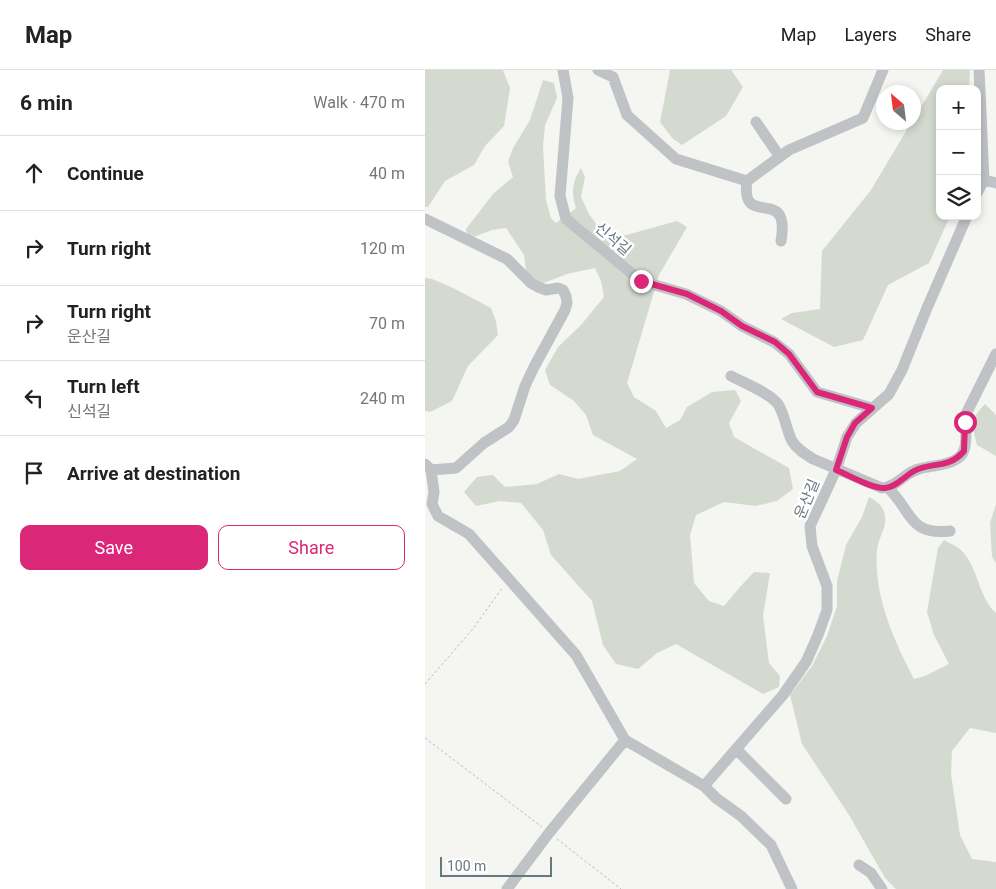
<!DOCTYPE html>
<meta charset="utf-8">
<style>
:root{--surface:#fff;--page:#f2f2f2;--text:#222;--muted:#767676;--line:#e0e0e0;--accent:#db2777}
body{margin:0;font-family:Roboto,"Noto Sans KR",sans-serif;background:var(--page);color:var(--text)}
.controls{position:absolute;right:15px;top:15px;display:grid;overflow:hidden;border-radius:10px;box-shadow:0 2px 8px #0003}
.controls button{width:45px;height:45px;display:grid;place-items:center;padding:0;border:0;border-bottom:1px solid var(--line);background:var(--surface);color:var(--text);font:25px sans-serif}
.compass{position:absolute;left:451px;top:15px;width:45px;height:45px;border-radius:50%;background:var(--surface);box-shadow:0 2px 8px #0003;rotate:332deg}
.scale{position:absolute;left:15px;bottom:12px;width:112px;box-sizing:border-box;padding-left:5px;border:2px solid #667881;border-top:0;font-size:14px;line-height:18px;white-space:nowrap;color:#667881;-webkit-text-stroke:4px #fff;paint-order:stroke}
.stop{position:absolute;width:15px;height:15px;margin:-11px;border:4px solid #db2777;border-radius:50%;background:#fff}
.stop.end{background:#db2777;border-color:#fff;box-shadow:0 1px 5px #0008}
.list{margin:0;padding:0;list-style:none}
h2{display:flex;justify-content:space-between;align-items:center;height:65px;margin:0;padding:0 20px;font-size:21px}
h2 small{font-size:16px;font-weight:400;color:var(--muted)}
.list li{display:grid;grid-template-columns:32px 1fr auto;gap:15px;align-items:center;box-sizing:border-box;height:75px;padding:0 20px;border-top:1px solid var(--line)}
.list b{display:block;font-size:19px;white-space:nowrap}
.list p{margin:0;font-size:16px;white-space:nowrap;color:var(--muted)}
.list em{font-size:16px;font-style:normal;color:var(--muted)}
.actions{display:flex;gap:10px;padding:15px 20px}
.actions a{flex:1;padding:11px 0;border:1px solid var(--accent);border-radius:10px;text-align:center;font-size:18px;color:var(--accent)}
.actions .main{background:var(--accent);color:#fff}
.icon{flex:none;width:28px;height:28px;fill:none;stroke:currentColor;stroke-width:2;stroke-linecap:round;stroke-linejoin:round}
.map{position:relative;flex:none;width:571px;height:819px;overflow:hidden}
header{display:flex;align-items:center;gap:30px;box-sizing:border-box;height:70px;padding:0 25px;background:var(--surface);border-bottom:1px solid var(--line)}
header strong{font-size:24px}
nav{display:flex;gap:28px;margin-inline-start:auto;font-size:18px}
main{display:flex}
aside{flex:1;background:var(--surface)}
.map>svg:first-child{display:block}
</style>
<header>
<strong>Map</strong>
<nav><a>Map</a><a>Layers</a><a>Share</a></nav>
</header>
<main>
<aside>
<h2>6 min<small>Walk · 470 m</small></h2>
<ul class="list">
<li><svg class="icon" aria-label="ahead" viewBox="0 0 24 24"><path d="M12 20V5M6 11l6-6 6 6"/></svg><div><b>Continue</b></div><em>40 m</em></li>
<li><svg class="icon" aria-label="right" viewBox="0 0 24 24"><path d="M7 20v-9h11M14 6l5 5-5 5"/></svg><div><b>Turn right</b></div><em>120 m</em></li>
<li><svg class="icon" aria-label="right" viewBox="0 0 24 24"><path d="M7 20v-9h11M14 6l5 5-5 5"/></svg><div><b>Turn right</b><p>운산길</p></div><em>70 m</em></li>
<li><svg class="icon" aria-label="left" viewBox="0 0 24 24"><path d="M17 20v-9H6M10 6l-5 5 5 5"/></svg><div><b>Turn left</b><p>신석길</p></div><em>240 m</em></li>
<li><svg class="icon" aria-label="arrive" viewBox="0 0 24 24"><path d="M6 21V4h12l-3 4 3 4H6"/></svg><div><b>Arrive at destination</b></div></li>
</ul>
<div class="actions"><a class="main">Save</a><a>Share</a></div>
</aside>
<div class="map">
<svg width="571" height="819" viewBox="0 0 571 819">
<rect width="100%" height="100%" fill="#f5f5f2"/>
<!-- green -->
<path fill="#d5dad1" d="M0,0H78L85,18L79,56L60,76L49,95L20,111L3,137H0Z
M245,0H306L318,17L301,46L257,75L248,69L235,52Z
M518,0H545L544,19H515V146H525L504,193L463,215L438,270L409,277L356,249L367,243L395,239L397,181L446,120L486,53L488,52L489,49Z
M118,10L129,13L132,28L120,55L118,77L121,130L126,148L131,153L151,138C146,123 147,111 156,98L160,107L156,127L164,144L175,159L194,167L252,151L262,157L234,205L202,313L209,327L231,341L241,358L255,350L262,337L287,322L310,320L316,331L304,353L309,367L364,398L368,419L352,431L331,436L299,432L271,445L265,465L269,513L284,531L299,536L314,518L329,502L345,503L338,546L344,593L355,606L354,617L338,624L251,574L232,583L213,599L191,594L178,575L167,531L126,485L118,460L96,433L75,431L51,436L39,422L52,407L68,405L80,417L112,414L134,404L153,409L195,401L212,389L168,365L161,345L149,331L125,315L120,300L133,277L156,255L179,227L176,211L170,198L142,204L116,214L102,206L99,185L81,158L67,160L43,169L41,159L68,124L88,107L83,92L88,78L105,50Z
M0,208L7,209L28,218L66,238L71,251L73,265L43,296L27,331L5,342L0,341Z
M560,334L571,345V386L552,375C547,356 545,349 560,334Z
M444,427C453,432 459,436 460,447C462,457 453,469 452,480C448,524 469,571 489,609L500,606L524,594L509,565L502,542L513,478L519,470C524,473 532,476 536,480C553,496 554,529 571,543V663L545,658L527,681L526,704L535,765L547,789L571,792V819H471L460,808L424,745L377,674L365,625L387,596L402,566L412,536V511L421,475L437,447Z
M571,434V493L567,487L565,453Z"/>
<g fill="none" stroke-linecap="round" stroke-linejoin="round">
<!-- path -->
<path stroke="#b7babc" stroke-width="1" stroke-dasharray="2.5 2.5" stroke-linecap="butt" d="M0,614L47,560L78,517
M0,668L117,757
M132,769L196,819"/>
<!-- minor -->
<path stroke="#bfc3c6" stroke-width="11" d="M138,0L143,28L135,126L141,149L216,211L261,224L296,241L317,256L349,272L364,284L392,322L447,338
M173,0L188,7L202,45L251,89L322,111L364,80L438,48L458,0
M331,52L355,87
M559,110L571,113
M322,111C315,161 366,113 356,171
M552,123L559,110L554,0
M0,149L82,189L106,213L113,217L121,220L133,218L138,220L141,226L142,233L140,240L109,297L100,316L89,350L84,357L59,373L31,398L6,400
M306,306C319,313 345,323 353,334C360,345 361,359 367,371C372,379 380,384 388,389L457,418C472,417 480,402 494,399C506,395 534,396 539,380C543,371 539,353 542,342L571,284
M0,394L6,400L9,422L7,434L13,446L44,464L151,585L200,670
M463,418C487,440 483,466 525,461
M311,679L361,729
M279,716L358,625L381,592L393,565L402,540V516L387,476L385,456L411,400L422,367L431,353L464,324L477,300L502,238L542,146
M434,795L446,803L457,819
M82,819L124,763L200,670L279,716L291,728L316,746L346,775L367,819"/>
</g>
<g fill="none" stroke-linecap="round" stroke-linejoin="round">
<!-- route -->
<path stroke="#db2777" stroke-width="6" d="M216,211L262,224L296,241L317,256L350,272L364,284L392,322L447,338L430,353L422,367L411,400C424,405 445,418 459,418C470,418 480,406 489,401C507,391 523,400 539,381L540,352"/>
</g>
<g text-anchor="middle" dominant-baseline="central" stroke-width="5" stroke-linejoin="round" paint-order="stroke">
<!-- street labels -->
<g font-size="15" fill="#667881" stroke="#fff">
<text transform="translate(188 169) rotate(40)">신석길</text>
<text transform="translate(382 429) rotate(-67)">운산길</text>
</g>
</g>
</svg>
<div class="controls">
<button>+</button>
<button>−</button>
<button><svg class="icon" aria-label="layers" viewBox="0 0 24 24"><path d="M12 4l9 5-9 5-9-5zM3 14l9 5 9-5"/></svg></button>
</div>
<svg class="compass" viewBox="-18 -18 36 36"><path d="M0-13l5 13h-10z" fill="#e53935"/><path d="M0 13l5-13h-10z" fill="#767676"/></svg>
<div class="scale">100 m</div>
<div class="stop" style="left:540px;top:352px"></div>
<div class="stop end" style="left:216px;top:211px"></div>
</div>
</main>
